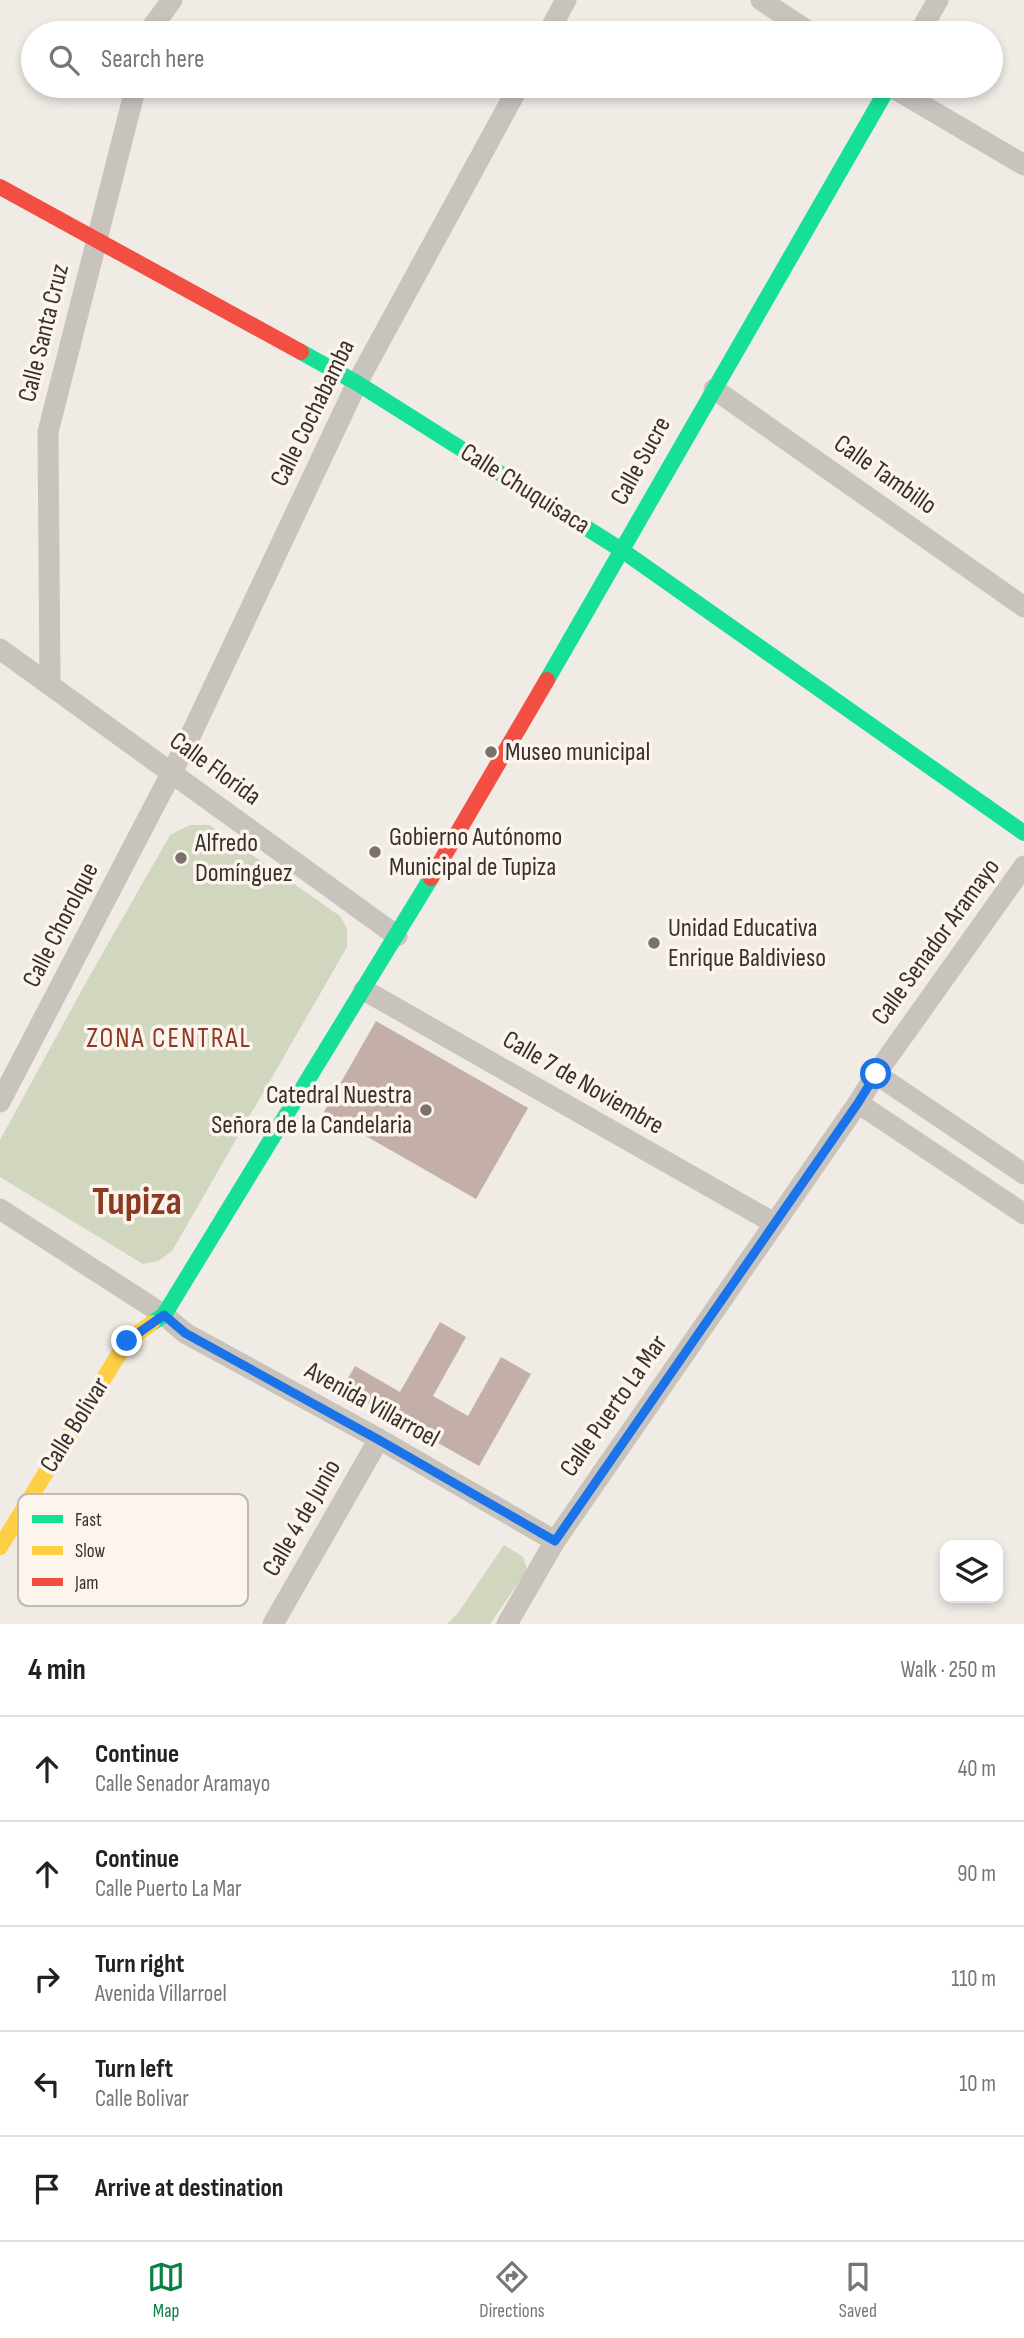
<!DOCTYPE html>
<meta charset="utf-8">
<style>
:root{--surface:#fff;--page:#f2f2f2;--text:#222;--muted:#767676;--line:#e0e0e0;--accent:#0b8043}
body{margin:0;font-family:"Sofia Sans Condensed",sans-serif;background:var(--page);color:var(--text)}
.controls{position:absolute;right:21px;bottom:21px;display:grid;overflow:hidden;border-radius:14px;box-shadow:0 4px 10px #0003}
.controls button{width:63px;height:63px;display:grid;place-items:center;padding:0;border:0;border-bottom:2px solid var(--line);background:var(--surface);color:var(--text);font:35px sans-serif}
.stop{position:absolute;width:21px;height:21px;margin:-16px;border:5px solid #1a73e8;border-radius:50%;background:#fff}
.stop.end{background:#1a73e8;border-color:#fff;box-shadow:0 2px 7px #0008}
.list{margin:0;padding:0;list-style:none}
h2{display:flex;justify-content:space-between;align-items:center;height:91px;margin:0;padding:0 28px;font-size:30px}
h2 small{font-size:23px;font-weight:400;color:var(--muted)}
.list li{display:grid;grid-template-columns:46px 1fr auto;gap:21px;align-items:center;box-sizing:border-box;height:105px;padding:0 28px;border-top:2px solid var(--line)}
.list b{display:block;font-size:26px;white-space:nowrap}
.list p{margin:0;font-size:23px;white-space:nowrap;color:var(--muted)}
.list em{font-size:23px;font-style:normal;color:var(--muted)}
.icon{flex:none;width:38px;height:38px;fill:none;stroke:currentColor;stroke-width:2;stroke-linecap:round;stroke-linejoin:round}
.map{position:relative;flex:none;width:1024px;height:1624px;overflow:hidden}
.search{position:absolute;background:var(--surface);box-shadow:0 4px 10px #0003;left:21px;right:21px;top:21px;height:77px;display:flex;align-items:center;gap:18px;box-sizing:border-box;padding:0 24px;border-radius:38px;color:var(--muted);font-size:26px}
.sheet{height:616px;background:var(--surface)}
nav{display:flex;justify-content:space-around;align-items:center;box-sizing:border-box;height:98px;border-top:2px solid var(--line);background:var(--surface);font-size:19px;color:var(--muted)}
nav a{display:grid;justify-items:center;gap:4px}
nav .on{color:var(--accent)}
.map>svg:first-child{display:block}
</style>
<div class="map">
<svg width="1024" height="1624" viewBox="0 0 1024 1624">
<rect width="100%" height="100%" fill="#f0ebe5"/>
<!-- green -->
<path fill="#d1d6bf" d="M190,825H209L340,916L347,929V947L172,1251L158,1261L143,1264L0,1177V1140L84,986L170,835Z
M504,1545L523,1557L527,1570L490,1624H447L458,1613Z"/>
<!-- building -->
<path fill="#c3afa7" d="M376,1021L528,1108L476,1199L324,1112Z
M440,1322L466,1337L433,1396L468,1416L501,1357L531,1374L479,1466L342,1389L355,1366L400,1392Z"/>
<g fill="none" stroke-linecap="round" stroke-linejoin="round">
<!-- street -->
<path stroke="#c9c3be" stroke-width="21" d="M761,0L811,33
M150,33L152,27L172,0
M548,33L566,0
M919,33L938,0
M890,86L1024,165
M714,389L1024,607
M0,649L397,936
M50,683L48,432L136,86
M364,990L774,1223
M876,1074L1024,1174
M0,1102L186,745L357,383L519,86
M858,1103L1024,1214
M0,1209L164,1315L185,1333L379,1439L555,1541
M273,1624L379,1439
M507,1624L555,1541L858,1103L876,1074L1024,866"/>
<!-- fast -->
<path stroke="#16e098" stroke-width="16" d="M301,352L357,383L623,551L1024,833
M547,680L889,86
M152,1323L164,1315L431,878"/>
<!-- slow -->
<path stroke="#ffcf43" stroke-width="16" d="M0,1547L127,1341L152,1323"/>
<!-- jam -->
<path stroke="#f24e42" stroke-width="16" d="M0,187L301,352
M431,878L547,680"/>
</g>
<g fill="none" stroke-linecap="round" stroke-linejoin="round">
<!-- route -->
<path stroke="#1a73e8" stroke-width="9" d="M127,1341L164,1315L185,1333L379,1440L555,1541L858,1103L876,1074"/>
</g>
<!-- markers -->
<g fill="#7a716c" stroke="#fbf5ee" stroke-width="2.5">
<circle cx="491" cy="752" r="7"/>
<circle cx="375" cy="852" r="7"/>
<circle cx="181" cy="858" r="7"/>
<circle cx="654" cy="943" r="7"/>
<circle cx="426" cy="1110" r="7"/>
</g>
<g text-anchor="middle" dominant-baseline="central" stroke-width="7" stroke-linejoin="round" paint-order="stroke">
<!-- street labels -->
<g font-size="26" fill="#3b302b" stroke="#fbf5ee">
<text transform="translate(44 333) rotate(-76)">Calle Santa Cruz</text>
<text transform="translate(313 413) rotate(-64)">Calle Cochabamba</text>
<text transform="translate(641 461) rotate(-61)">Calle Sucre</text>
<text transform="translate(885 475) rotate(35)">Calle Tambillo</text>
<text transform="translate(525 489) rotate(32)">Calle Chuquisaca</text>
<text transform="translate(215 769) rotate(36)">Calle Florida</text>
<text transform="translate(61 925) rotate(-63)">Calle Chorolque</text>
<text transform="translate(936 942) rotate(-54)">Calle Senador Aramayo</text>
<text transform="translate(583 1083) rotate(30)">Calle 7 de Noviembre</text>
<text transform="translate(372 1405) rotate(29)">Avenida Villarroel</text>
<text transform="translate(614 1406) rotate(-55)">Calle Puerto La Mar</text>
<text transform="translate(75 1425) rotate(-58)">Calle Bolivar</text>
<text transform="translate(302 1518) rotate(-60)">Calle 4 de Junio</text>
</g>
<!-- poi labels -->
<g font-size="26" fill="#3b302b" stroke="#fbf5ee" text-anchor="start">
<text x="505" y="752">Museo municipal</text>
<text x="389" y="837">Gobierno Autónomo<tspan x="389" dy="30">Municipal de Tupiza</tspan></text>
<text x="195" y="843">Alfredo<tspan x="195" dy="30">Domínguez</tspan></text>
<text x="668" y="928">Unidad Educativa<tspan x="668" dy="30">Enrique Baldivieso</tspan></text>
<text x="412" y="1095" text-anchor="end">Catedral Nuestra<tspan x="412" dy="30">Señora de la Candelaria</tspan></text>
</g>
<!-- neighbourhood labels -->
<g font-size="28" letter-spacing="2" fill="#8c3b22" stroke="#fbf5ee">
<text x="169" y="1038">ZONA CENTRAL</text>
</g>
<!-- town labels -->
<g font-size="40" font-weight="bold" fill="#8c3b22" stroke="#fbf5ee">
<text x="137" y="1202">Tupiza</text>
</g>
</g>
<!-- legend -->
<rect x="18" y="1494" width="230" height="112" rx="10" fill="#fbf5ee" stroke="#c1bab4" stroke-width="2"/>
<rect x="32" y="1515" width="31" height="8" fill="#16e098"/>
<rect x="32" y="1546" width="31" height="9" fill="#ffcf43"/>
<rect x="32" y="1578" width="31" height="8" fill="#f24e42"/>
<g font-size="19" fill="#3b302b">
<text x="75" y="1526">Fast</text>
<text x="75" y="1557">Slow</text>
<text x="75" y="1589">Jam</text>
</g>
</svg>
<div class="controls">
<button><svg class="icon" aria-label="layers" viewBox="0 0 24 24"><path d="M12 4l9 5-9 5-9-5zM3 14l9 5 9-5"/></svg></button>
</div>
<div class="stop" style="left:876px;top:1074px"></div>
<div class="stop end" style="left:127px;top:1341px"></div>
<div class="search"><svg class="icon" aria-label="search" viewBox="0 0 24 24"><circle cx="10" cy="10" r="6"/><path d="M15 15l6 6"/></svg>Search here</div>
</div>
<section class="sheet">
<h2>4 min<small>Walk · 250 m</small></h2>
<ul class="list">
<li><svg class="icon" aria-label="ahead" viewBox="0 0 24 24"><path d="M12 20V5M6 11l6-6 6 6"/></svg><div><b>Continue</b><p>Calle Senador Aramayo</p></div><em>40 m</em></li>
<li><svg class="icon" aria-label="ahead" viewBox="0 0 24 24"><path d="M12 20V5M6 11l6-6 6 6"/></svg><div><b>Continue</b><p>Calle Puerto La Mar</p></div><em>90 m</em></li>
<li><svg class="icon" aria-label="right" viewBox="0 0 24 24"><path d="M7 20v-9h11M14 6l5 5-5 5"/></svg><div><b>Turn right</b><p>Avenida Villarroel</p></div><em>110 m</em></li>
<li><svg class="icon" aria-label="left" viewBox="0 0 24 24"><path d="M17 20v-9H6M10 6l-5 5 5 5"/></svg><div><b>Turn left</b><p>Calle Bolivar</p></div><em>10 m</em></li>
<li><svg class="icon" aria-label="arrive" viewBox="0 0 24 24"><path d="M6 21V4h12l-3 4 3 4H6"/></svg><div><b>Arrive at destination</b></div></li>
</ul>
</section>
<nav>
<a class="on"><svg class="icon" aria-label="map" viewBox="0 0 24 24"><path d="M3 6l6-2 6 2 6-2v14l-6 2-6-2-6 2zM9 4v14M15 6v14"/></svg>Map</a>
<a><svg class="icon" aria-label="directions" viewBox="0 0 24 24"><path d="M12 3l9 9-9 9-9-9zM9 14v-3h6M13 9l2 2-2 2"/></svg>Directions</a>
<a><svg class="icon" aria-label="saved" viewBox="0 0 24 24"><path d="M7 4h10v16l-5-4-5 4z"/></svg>Saved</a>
</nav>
